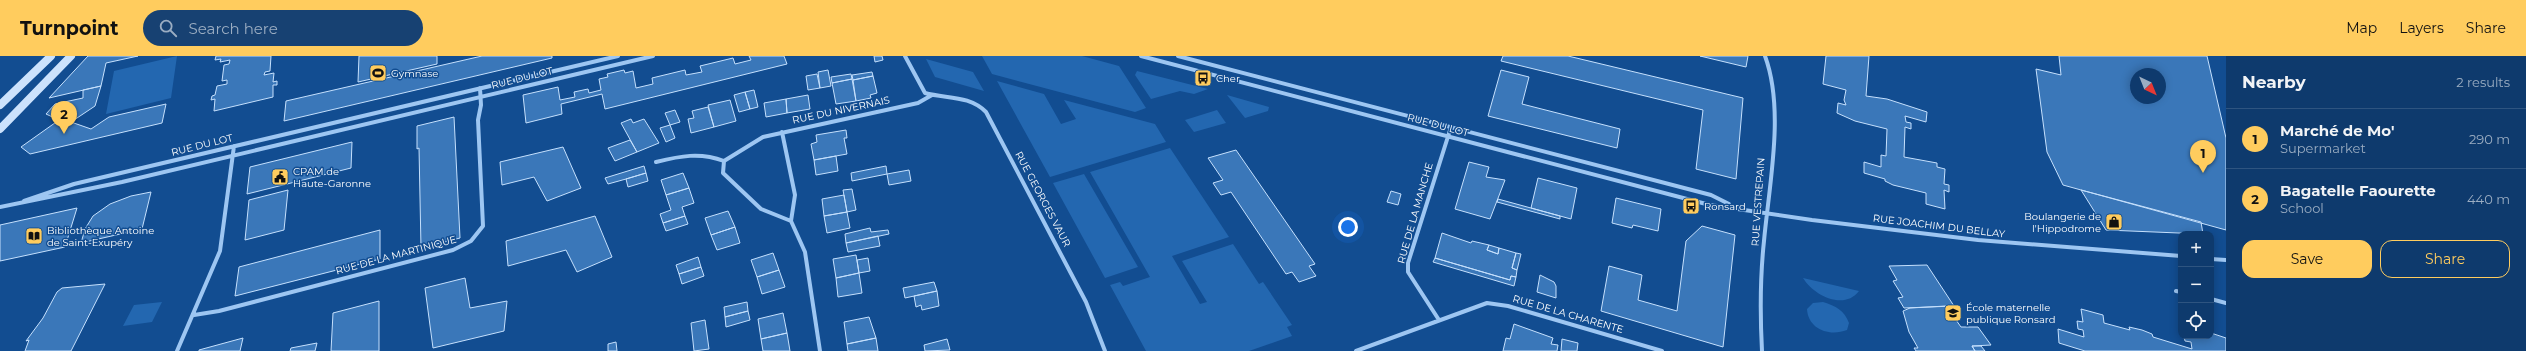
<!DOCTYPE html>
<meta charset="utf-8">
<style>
:root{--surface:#0e3a6d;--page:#174172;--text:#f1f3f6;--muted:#9badc2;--line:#2e5480;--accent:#ffcc5e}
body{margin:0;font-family:Montserrat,sans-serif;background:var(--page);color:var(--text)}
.controls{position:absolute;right:12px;bottom:12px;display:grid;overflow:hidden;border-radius:8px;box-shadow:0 2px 10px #0003}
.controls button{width:36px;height:36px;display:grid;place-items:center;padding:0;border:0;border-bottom:1px solid var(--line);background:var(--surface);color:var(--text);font:20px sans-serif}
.compass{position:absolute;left:2130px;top:12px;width:36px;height:36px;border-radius:50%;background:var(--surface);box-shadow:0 2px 10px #0003;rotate:137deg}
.you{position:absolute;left:1348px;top:171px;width:14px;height:14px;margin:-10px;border:3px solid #fff;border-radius:50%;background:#1a73e8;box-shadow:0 0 0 6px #1a73e833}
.badge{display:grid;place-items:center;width:26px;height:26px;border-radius:50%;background:var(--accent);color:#111;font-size:13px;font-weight:700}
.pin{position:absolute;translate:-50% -33px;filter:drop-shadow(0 1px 2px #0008)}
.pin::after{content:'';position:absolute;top:21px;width:14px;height:12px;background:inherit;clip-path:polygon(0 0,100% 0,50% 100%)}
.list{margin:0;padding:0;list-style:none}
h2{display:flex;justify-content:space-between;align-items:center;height:52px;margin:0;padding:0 16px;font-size:17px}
h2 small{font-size:13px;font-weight:400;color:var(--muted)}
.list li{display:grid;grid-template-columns:26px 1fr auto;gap:12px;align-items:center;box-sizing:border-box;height:60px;padding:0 16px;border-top:1px solid var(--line)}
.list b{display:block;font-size:15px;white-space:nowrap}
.list p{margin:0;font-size:13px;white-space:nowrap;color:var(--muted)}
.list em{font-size:13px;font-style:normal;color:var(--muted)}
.actions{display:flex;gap:8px;padding:12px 16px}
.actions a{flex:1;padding:9px 0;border:1px solid var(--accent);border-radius:12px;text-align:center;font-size:14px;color:var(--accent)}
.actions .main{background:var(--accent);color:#111}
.icon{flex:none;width:22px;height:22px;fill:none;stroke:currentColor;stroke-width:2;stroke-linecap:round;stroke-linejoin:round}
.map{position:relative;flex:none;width:2226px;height:295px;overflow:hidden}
header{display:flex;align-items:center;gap:24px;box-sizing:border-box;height:56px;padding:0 20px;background:var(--accent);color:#111}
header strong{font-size:19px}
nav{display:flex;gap:22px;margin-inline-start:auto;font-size:14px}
.search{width:280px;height:36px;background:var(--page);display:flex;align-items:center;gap:10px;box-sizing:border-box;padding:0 14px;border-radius:22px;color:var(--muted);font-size:15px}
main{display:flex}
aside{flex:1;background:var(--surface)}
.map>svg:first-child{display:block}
</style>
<header>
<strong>Turnpoint</strong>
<div class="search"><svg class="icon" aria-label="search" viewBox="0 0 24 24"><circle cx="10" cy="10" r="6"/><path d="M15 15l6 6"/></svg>Search here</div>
<nav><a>Map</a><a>Layers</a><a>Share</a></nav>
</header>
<main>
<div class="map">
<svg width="2226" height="295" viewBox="0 0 2226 295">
<rect width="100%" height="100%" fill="#124d91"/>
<!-- green -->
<path fill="#2367b0" d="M177,0L171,42L106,58L114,15Z
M982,0H1082L1119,10L1146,52L1135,56L992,18Z
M926,3L973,16L984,35L935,21Z
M1137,15L1208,33L1194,38L1180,35L1151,43L1135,19Z
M997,25L1044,38L1061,68L1076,63L1064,44L1155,68L1166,86L1050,121Z
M1227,39L1269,51L1268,55L1245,62Z
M1217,54L1226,67L1194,76L1185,64Z
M1170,92L1229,181L1172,200L1200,248L1207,246L1182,205L1233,188L1259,228L1263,226L1292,269L1287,271L1292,280L1249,295H1146L1110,229L1120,226L1123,230L1150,221L1090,116Z
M1084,118L1138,211L1105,222L1053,127Z
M1803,222L1859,235C1844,255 1813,239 1803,222Z
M162,246L152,266L123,270L134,249Z
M1823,246C1836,250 1844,254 1849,267L1847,274C1829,281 1808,273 1807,253L1813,247Z"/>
<!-- building -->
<path fill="#3a77b9" stroke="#c5e0fd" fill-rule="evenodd" d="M88,0H138L106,7L101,30L49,42Z
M216,0H271L270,15L265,16L264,19L274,17L273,26L277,25V29H273V41L214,55L215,43L211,44L212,40L215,39L217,30L227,28V24L222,25L224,9L229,8L230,4L220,6L221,3L215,4Z
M359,0H437V8L358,26Z
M482,0H552V2L284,65L286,45Z
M749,0H784L787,8L605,53L602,38L561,48L562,58L526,67L523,39L558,31L560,44L575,41L574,36L588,33L589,37L601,34L599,23L608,21L607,18L624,14L625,17L633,15L636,32L653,28L652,22L685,14L686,19L702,16L700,10L733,2L735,8L751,4Z
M874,0H882L883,4L875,6Z
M1503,0H1568L1743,42L1736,123L1696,113L1703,54L1501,5Z
M1700,0H1748L1746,11Z
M1826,0H1869L1866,40L1887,43L1927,56L1926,66L1905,60L1906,66L1911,67V73L1905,71L1904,101L1937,107V111L1945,113L1944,128L1949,129V136L1944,134L1945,153L1926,148V137L1893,129L1885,125V123L1864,117V106L1881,111V99L1886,100L1887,73L1855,65L1837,57L1838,47L1846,49L1844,44L1846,34L1823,28Z
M2059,0H2207L2226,82V174L2063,129L2047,96L2036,13L2061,19ZM2136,18H2160V42H2136Z
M828,14L831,30L820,32L818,16Z
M1501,14L1529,21L1522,48L1620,73L1617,92L1488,60Z
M872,16L873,20L853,24L852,19Z
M817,18L820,32L808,34L806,20Z
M851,18L852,23L832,27L831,21Z
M873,20L877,37L870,39L871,42L856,45L853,24Z
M852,23L856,45L836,48L832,27Z
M101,30L95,50L71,66L91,73L109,61L166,48L162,67L30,98L21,91L59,64L46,58L55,48L83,42V34Z
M754,34L758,51L750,53L745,36Z
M745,36L750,53L739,56L734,39Z
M808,39L810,53L787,57L786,43Z
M786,43L787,57L766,61L764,47Z
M730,44L736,65L714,71L708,49Z
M708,51L714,71L691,77L688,63L694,62L692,55Z
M675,54L680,66L670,69L665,57Z
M454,61L460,182L421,192L419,92L417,93V70Z
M631,63L633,67L644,63L659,87L637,96L621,67Z
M670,69L675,82L666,86L660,72Z
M846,74L847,82H844L847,98L814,104L811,88L817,86L816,79Z
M630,84L637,96L615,105L608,92Z
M352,86L351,112L247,138L250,111Z
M563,91L581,132L547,145L534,121L502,129L500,106Z
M1236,94L1315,208L1309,210L1316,220L1299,226L1292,216L1286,218L1231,136L1221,139L1213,127L1223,124L1208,102Z
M836,100L838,115L816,119L814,104Z
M1469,106L1489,111L1486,121L1505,124L1490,163L1455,153Z
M644,110L646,117L626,123L608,128L605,122Z
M886,110L887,118L852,125L851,117Z
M909,114L911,125L889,129L887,118Z
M646,117L648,125L628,131L626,123Z
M683,117L689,132L666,139L661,124Z
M1538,122L1577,132L1571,163L1531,152Z
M689,132L694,147L682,151L685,160L663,167L660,158L671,154L666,139Z
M852,133L856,154L847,156L843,134Z
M288,134L284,174L245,184L249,144Z
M2081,134L2201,166L2203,178L2106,174Z
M1391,135L1401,138L1398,149L1387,146Z
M151,136L142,173L81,187L85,173L93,160L110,148L131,140Z
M844,139L847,156L824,160L822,143Z
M1616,142L1661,153L1658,175L1633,169L1632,172L1612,167Z
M1498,143L1560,160V163L1497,146Z
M1684,147L1697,150V153L1684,150Z
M77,152L65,191L0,205V169Z
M728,155L735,171L711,179L705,162Z
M847,156L850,172L827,177L824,160Z
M595,160L612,201L577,216L566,194L508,210L506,185Z
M685,160L688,168L666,175L663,167Z
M1702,170L1735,179L1723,291L1601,255L1609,210L1642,219L1638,244L1677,255L1686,185Z
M735,171L740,187L717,194L711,179Z
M870,172L871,176L888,174L889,178L846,187L845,178Z
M380,174V203L235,240L239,211Z
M1442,177L1471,187L1472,185L1489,189L1487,194L1498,198L1499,192L1516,197L1512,212L1517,214L1516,221L1511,220L1510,224L1435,202Z
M878,180L880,190L848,196L846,187Z
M1489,189L1499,192L1498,198L1487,194Z
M773,197L779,214L757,221L751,204Z
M1516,197L1521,198L1517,214L1512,212Z
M856,199L859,217L836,222L833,203Z
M698,201L701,211L679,218L676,209Z
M868,202L870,215L859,217L857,204Z
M1435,202L1510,224L1511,220L1516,221L1514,230L1433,206Z
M1927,209L1954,250L1904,252L1898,242L1903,241L1893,225L1897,224L1889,210Z
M701,211L704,220L682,228L679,218Z
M779,214L785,231L762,238L757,221Z
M859,217L862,237L838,241L836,222Z
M1540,219L1554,226L1556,230V242L1537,236Z
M465,222L470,252L507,245L504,275L433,292L425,232Z
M934,226L937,235L905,242L903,232Z
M105,228L71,295H25L29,284L26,285L43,262L57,236L62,232Z
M937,235L939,250L922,254L921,249L916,251L914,240Z
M379,245V295H331L333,257Z
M747,246L748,255L725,261L724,251Z
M1946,250L1961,271H1978L1991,289L1972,290L1975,295H1916L1914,292H1918L1909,276L1903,255L1910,252Z
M2081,253L2103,259L2104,267L2130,274L2129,271L2142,274L2152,278L2153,281L2192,293L2191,286L2185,285L2184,280H2211V277L2226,282V295H2085L2059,287L2058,273L2084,281L2083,274L2078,273L2077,265L2083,266Z
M748,255L750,264L726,271L725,261Z
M783,257L787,277L761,283L758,263Z
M869,261L876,282L847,288L844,266Z
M705,264L709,293L694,295L691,267Z
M1514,268L1553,282L1551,288L1558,289L1557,295H1503L1506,282L1510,283Z
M787,277L790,295H763L761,283Z
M243,282L240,295H199V294Z
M876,282L878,295H848L847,288Z
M947,283L950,294L925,295L924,289Z
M1562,283L1578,287L1577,295H1561Z
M616,286L617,295H608V288Z
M317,287L315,295H290L291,292Z
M1972,290H1981L1985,295H1975Z"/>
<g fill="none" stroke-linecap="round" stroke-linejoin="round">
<!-- street -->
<path stroke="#9dc6f2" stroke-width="4" d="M905,0L925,37C947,43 969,39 986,56L1086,246L1105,295
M1141,0L1710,149L1812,164L1978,184L2181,200
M1178,0L1711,139L1729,148
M782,76L795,139L791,165L805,196L820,295
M724,105L723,117L761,153L791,165
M656,106C680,100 700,96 724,105L763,81L918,47L932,39
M24,145L74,128L618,0
M0,151L122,126L653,0
M2211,203L2226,204
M2176,235L2181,236
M2211,243L2226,247
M194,259L219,255L453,194L471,185L483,170L478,64L481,49L480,32
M1439,264L1408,216V207L1451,71
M177,295L220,195L234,90
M1356,295L1487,247L1508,250L1662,295
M1762,295C1760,258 1760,222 1764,185C1769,129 1785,54 1765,0"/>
<!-- secondary -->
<path stroke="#cce2fc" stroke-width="8" d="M0,49L51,0
M0,73L71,0"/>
</g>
<!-- icons -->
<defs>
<g id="stadium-square" transform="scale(0.9)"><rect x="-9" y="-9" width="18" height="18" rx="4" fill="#ffcc5e" stroke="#124d91"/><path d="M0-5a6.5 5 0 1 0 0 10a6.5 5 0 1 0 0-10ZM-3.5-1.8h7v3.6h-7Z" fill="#111"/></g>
<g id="bus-square" transform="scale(0.9)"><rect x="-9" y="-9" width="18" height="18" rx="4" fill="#ffcc5e" stroke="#124d91"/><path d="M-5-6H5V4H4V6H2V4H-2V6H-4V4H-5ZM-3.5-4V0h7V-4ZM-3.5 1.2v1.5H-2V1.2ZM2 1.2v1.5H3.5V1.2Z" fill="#111"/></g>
<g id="civic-square" transform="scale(0.9)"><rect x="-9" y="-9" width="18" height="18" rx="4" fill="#ffcc5e" stroke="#124d91"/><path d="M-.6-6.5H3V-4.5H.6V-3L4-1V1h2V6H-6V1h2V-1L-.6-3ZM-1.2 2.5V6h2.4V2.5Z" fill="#111"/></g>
<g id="shop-square" transform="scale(0.9)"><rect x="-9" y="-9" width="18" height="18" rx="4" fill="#ffcc5e" stroke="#124d91"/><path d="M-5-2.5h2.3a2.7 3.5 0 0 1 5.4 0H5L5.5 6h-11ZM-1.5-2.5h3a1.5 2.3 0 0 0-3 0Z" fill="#111"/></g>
<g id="library-square" transform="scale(0.9)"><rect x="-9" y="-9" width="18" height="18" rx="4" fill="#ffcc5e" stroke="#124d91"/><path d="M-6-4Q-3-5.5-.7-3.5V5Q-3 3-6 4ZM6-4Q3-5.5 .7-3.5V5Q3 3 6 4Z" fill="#111"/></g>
<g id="school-square" transform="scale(0.9)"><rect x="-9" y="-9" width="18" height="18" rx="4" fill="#ffcc5e" stroke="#124d91"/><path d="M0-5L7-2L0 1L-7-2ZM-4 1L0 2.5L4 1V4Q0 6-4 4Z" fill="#111"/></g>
</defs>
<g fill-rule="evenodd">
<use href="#stadium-square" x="378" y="17"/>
<use href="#bus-square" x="1203" y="22"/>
<use href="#civic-square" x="280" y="121"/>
<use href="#bus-square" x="1691" y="150"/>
<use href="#shop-square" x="2114" y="166"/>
<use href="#library-square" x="34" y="180"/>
<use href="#school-square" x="1953" y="257"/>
</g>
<g text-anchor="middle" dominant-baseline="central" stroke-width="3" stroke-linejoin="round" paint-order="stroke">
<!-- poi labels -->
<g font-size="10" fill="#fff" stroke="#124d91" text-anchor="start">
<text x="391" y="17">Gymnase</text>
<text x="1216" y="22">Cher</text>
<text x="293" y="115">CPAM de<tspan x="293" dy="12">Haute-Garonne</tspan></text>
<text x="1704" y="150">Ronsard</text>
<text x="2101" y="160" text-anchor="end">Boulangerie de<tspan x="2101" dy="12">l'Hippodrome</tspan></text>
<text x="47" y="174">Bibliothèque Antoine<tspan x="47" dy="12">de Saint-Exupéry</tspan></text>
<text x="1966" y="251">École maternelle<tspan x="1966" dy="12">publique Ronsard</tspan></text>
</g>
<!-- street labels -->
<g font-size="10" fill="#fff" stroke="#124d91">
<text transform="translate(522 22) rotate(-14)">RUE DU LOT</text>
<text transform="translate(841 54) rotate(-12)">RUE DU NIVERNAIS</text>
<text transform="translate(1438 69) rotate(15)">RUE DU LOT</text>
<text transform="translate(202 89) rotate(-14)">RUE DU LOT</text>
<text transform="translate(1043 143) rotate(62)">RUE GEORGES VAUR</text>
<text transform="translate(1758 146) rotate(-86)">RUE VESTREPAIN</text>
<text transform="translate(1415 157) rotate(-74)">RUE DE LA MANCHE</text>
<text transform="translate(1939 170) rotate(7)">RUE JOACHIM DU BELLAY</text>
<text transform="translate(396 199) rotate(-15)">RUE DE LA MARTINIQUE</text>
<text transform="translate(1568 258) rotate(16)">RUE DE LA CHARENTE</text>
</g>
</g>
</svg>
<div class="controls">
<button>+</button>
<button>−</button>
<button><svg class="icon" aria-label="locate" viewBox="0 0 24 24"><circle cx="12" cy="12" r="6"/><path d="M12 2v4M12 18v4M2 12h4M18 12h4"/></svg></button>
</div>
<svg class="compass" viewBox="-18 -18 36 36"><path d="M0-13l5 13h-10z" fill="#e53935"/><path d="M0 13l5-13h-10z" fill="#9badc2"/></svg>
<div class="you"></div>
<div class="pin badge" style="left:2203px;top:117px">1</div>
<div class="pin badge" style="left:64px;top:78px">2</div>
</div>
<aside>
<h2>Nearby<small>2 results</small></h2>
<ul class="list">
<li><span class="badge">1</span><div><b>Marché de Mo'</b><p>Supermarket</p></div><em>290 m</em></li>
<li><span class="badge">2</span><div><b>Bagatelle Faourette</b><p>School</p></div><em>440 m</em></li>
</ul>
<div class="actions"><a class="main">Save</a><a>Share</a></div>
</aside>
</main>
